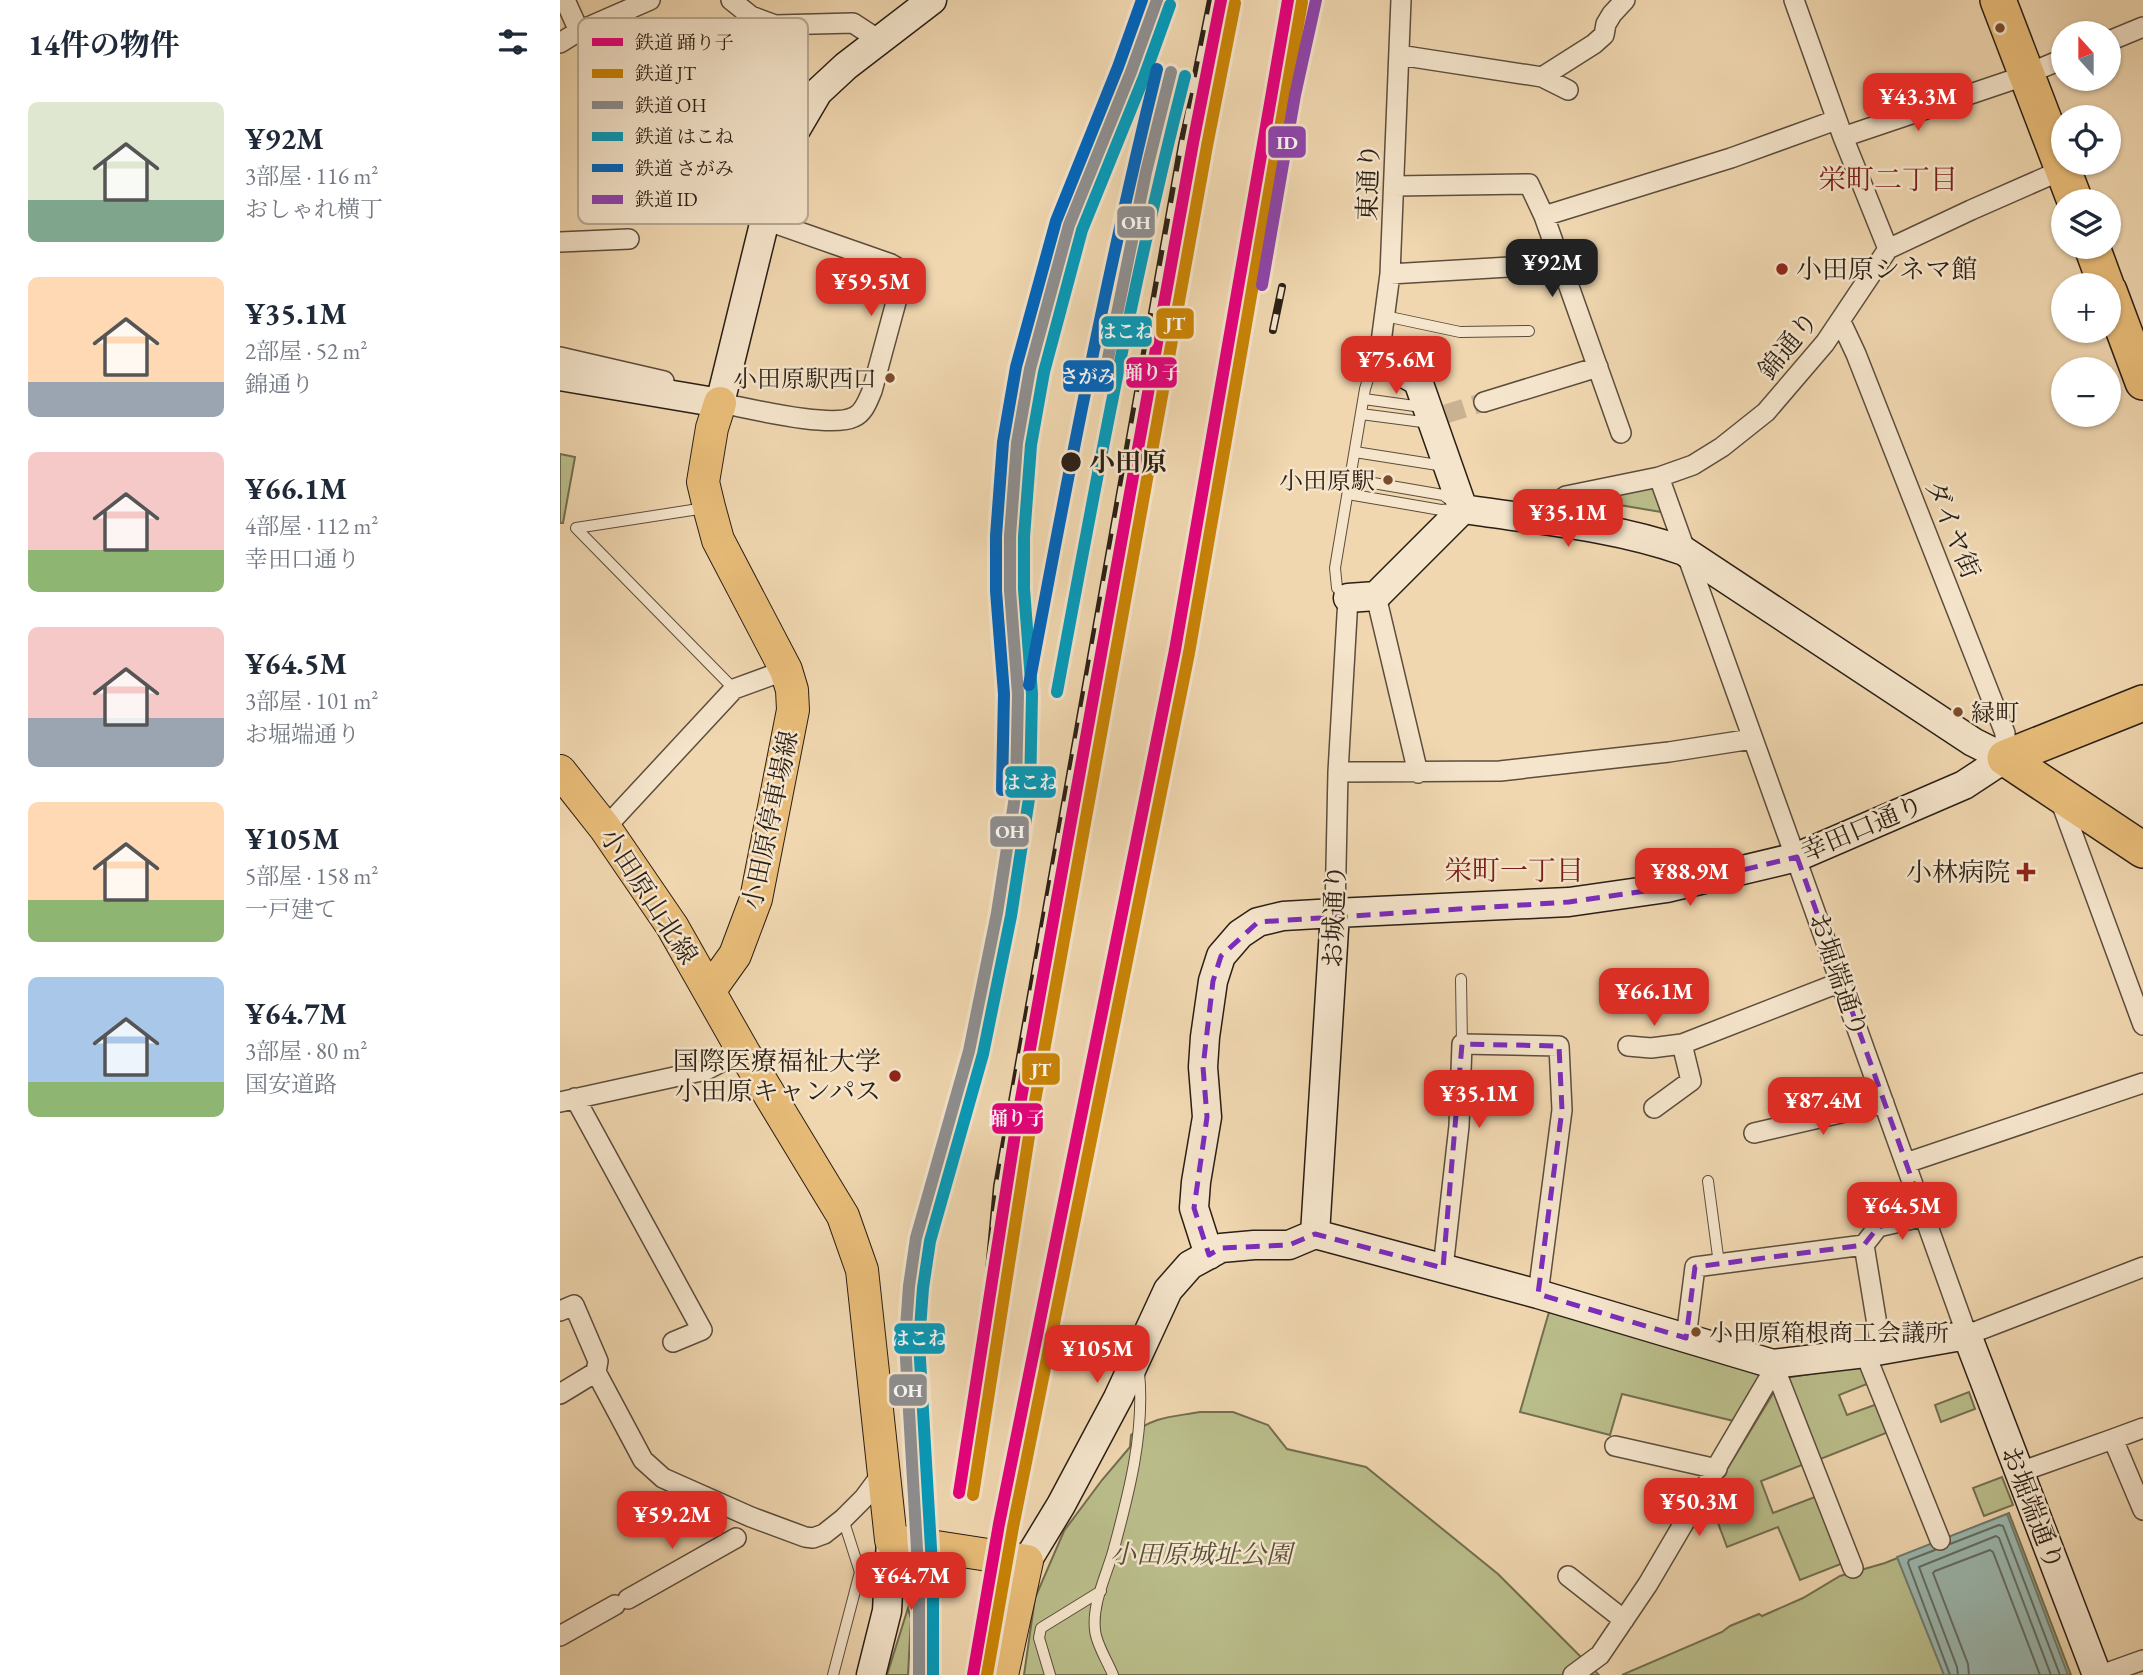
<!DOCTYPE html>
<html lang="ja">
<meta charset="utf-8">
<style>
:root{--surface:#fff;--page:#f6f6f7;--text:#1f2937;--muted:#747a83;--accent:#d93025}
body{margin:0;font-family:"EB Garamond","Noto Serif JP",serif;background:var(--page);color:var(--text);height:100vh;display:flex;flex-direction:column;font-size:26px;white-space:nowrap}
*{box-sizing:border-box;margin:0}
p{font-size:23px;color:var(--muted)}
.icon{flex:none;width:38px;height:38px;fill:none;stroke:currentColor;stroke-width:2;stroke-linecap:round;stroke-linejoin:round}
.map{position:relative;flex:1;overflow:hidden}
.details{display:flex;flex-direction:column;background:var(--surface);width:560px}
.details>*{flex:none}
.needle{width:46px;rotate:339deg}
.buttons{position:absolute;left:1491px;top:21px;display:grid;gap:14px}
.buttons a{display:grid;place-items:center;width:70px;height:70px;border-radius:50%;background:var(--surface);box-shadow:0 2px 5px #0004;font-size:35px}
.price{position:absolute;translate:-50% -60px;padding:0 16px;border-radius:14px;background:var(--accent);color:#fff;font-size:23px;line-height:46px;filter:drop-shadow(0 2px 4px #0008)}
.price::after{content:'';position:absolute;left:50%;top:42px;width:21px;height:16px;margin-left:-10px;background:inherit;clip-path:polygon(0 0,100% 0,50% 100%)}
.price.current{background:#222;color:#fff}
ul{padding:0;list-style:none}
li{display:flex;align-items:center;gap:21px;height:175px;padding:0 28px}
li span{display:grid;place-items:center;flex:none;width:196px;height:140px;border-radius:10px;color:#555}
li>.icon{margin-inline-start:auto}
span .icon{width:84px;height:84px;fill:#fffc;stroke-width:1}
li b{font-size:30px}
h2{display:flex;justify-content:space-between;align-items:center;height:84px;padding:0 28px;font-size:30px}
main{display:flex;flex:1;min-height:0}
.map>svg:first-child{display:block}
</style>
<main>
<section class="details">
<h2>14件の物件<svg class="icon" aria-label="filters" viewBox="0 0 24 24"><path d="M4 7h16M4 17h16"/><circle cx="9" cy="7" r="2"/><circle cx="15" cy="17" r="2"/></svg></h2>
<ul>
<li><span style="background:linear-gradient(#dfe7d0 70%,#7fa58c 0)"><svg class="icon" aria-label="home" viewBox="0 0 24 24"><path d="M3 11l9-7 9 7M6 9v11h12V9"/></svg></span><div><b>¥92M</b><p>3部屋 · 116 m²</p><p>おしゃれ横丁</p></div></li>
<li><span style="background:linear-gradient(#ffd9b3 75%,#9aa5b1 0)"><svg class="icon" aria-label="home" viewBox="0 0 24 24"><path d="M3 11l9-7 9 7M6 9v11h12V9"/></svg></span><div><b>¥35.1M</b><p>2部屋 · 52 m²</p><p>錦通り</p></div></li>
<li><span style="background:linear-gradient(#f6c9c9 70%,#8fb573 0)"><svg class="icon" aria-label="home" viewBox="0 0 24 24"><path d="M3 11l9-7 9 7M6 9v11h12V9"/></svg></span><div><b>¥66.1M</b><p>4部屋 · 112 m²</p><p>幸田口通り</p></div></li>
<li><span style="background:linear-gradient(#f6c9c9 65%,#9aa5b1 0)"><svg class="icon" aria-label="home" viewBox="0 0 24 24"><path d="M3 11l9-7 9 7M6 9v11h12V9"/></svg></span><div><b>¥64.5M</b><p>3部屋 · 101 m²</p><p>お堀端通り</p></div></li>
<li><span style="background:linear-gradient(#ffd9b3 70%,#8fb573 0)"><svg class="icon" aria-label="home" viewBox="0 0 24 24"><path d="M3 11l9-7 9 7M6 9v11h12V9"/></svg></span><div><b>¥105M</b><p>5部屋 · 158 m²</p><p>一戸建て</p></div></li>
<li><span style="background:linear-gradient(#a9c7e8 75%,#8fb573 0)"><svg class="icon" aria-label="home" viewBox="0 0 24 24"><path d="M3 11l9-7 9 7M6 9v11h12V9"/></svg></span><div><b>¥64.7M</b><p>3部屋 · 80 m²</p><p>国安道路</p></div></li>
</ul>
</section>
<div class="map">
<svg width="1583" height="1675" viewBox="0 0 1583 1675">
<rect width="100%" height="100%" fill="#f0d7b0"/>
<filter id="stains"><feTurbulence type="fractalNoise" baseFrequency=".00286" numOctaves="4"/><feColorMatrix values="0 0 0 0 .2 0 0 0 0 .09 0 0 0 0 .02 0 0 0 .5 -.17"/></filter>
<radialGradient id="worn" r=".72"><stop offset=".6" stop-color="#630" stop-opacity="0"/><stop offset="1" stop-color="#630" stop-opacity=".3"/></radialGradient>
<path fill="#babe8b" stroke="#726e50" stroke-width="2" d="M0,454L15,457L3,523H0Z
M1092,485L1101,512L1024,499Z
M989,1312L1201,1373L1174,1421L1062,1394L1050,1435L960,1412Z
M1306,1365L1312,1382L1279,1395L1287,1415L1320,1403L1331,1431L1258,1460L1225,1378Z
M1217,1387L1247,1463L1201,1481L1213,1513L1260,1495L1286,1562L1240,1580L1218,1527L1167,1547L1149,1499Z
M1409,1392L1415,1409L1381,1422L1375,1405Z
M640,1412H673L708,1425L727,1449L806,1467L938,1574L1039,1675H464L475,1598L504,1531L542,1480L570,1447L571,1435C594,1416 612,1417 640,1412Z
M1442,1477L1453,1505L1424,1516L1413,1488Z
M1449,1513L1511,1675H1062L1162,1632L1170,1626L1199,1614L1202,1616L1243,1598L1280,1576L1325,1563Z
M348,1608L351,1619L348,1675H327Z"/>
<path fill="#9bb8b0" stroke="#6e7b72" stroke-width="2" d="M1447,1514L1508,1675H1384L1337,1557Z"/>
<g fill="none" stroke-linecap="round" stroke-linejoin="round">
<path stroke="#626c62" stroke-width="2" d="M1390,1544L1439,1525L1443,1526L1500,1675
M1375,1550L1349,1560L1348,1563L1390,1675
M1398,1675L1397,1667L1359,1567L1436,1536L1439,1538L1491,1675
M1409,1675L1408,1664L1373,1573L1375,1571L1430,1550L1433,1552L1480,1675"/>
<path stroke="#c8b291" stroke-width="19" stroke-dasharray="19 10" stroke-linecap="butt" d="M886,414L924,402"/>
<g stroke="#5c4d3c" stroke-width="12">
<path id="lane" d="M825,316L900,332L969,331
M804,399L862,407
M801,414L870,423
M795,452L884,466
M790,479L883,495L894,503
M788,494L881,510L894,509
M145,508L16,528L174,689
M788,598L777,588L775,568L805,389L810,373L817,366
M901,979L902,1044
M1148,1181L1159,1264
M273,1675L300,1572L283,1519
M490,1675L479,1638L481,1628L541,1591
M553,1675C548,1662 536,1644 535,1630C532,1604 546,1576 553,1552C569,1493 585,1432 579,1372"/>
</g>
<g stroke="#5c4d3c" stroke-width="22">
<path id="street" d="M5,0L19,31
M171,0L191,16L215,25L293,23L319,40
M1234,0L1283,137L1455,79L1503,59
M1549,41L1583,27
M0,43L19,31L90,0
M839,55L982,77L1008,90
M982,77L1034,44L1044,35L1046,24L1052,14L1065,0
M1283,137L1328,249
M835,186L969,184L984,216L1061,433
M984,216L1171,158L1276,120
M0,242L69,239
M830,274L1000,264
M1281,322L1296,354L1445,733V758
M0,357L104,381
M818,365L830,274L841,0
M924,402L1038,367
M160,403C188,408 271,429 294,417C304,413 308,400 312,391L342,280L340,269L331,264L205,220
M1099,477L1407,1335L1583,1267
M971,519L1006,496L1099,477L1133,465L1162,447L1206,412L1265,343L1328,249L1411,210L1502,170
M816,596L858,773
M778,772L940,771L1109,752L1192,739
M1499,797L1583,1025
M45,828L174,689L226,670
M775,913L778,772L788,598
M1068,1046L1091,1048L1122,1044
M15,1098L142,1330L113,1342
M0,1102L146,1070L183,1051
M1094,1108L1131,1081L1122,1044L1281,982
M1194,1133L1324,1103
M1346,1163L1583,1083
M1304,1245L1318,1227L1365,1216
M883,1268L899,1126L902,1044L999,1046L1002,1110L978,1294
M0,1311L14,1305L38,1361L36,1372L83,1460L103,1478L191,1517L245,1537L253,1538L264,1534L283,1519L304,1498L324,1471
M1126,1338L1135,1267L1304,1245L1321,1349
M1305,1353L1380,1540
M1213,1364L1293,1568
M0,1394L36,1372
M1583,1428L1553,1439L1583,1510
M1055,1446L1157,1469
M1460,1472L1553,1439
M1008,1576L1064,1620
M68,1599L176,1538
M0,1636L55,1605
M1013,1675L1040,1655L1088,1584L1209,1378L1213,1364
M1541,1675L1583,1660"/>
</g>
<g stroke="#2a1f15" stroke-width="31">
<path id="secondary" d="M818,365L832,366L858,381L903,509
M0,376L160,403L205,220L228,143L258,92L286,66L372,0
M903,509C977,520 1053,526 1124,551L1413,742L1445,758
M788,598L816,596L903,509
M755,1234L775,913
M649,1255L634,1208L636,1182L647,1117L643,1067L645,1037L653,981L661,956L680,934L698,922L723,916L775,913L1009,902L1107,888L1237,857L1404,785L1445,758
M467,1561L501,1505L558,1398L608,1290L630,1265L661,1248L694,1245H729L755,1234L978,1294L1213,1364L1305,1353L1407,1335L1537,1675
M311,1675L327,1611L331,1540"/>
</g>
<g stroke="#2a1f15" stroke-width="34">
<path id="primary" d="M0,771L45,828L112,926L183,1051L283,1216L302,1270L331,1540L467,1561L442,1675
M150,990L175,955L196,899L233,710L232,690L226,670L158,540L149,507L143,482L152,428L160,403"/>
</g>
<g stroke="#2a1f15" stroke-width="38">
<path id="highway" d="M1438,0L1515,201
M1532,247L1546,285
M1549,291L1583,382
M1445,758L1583,850
M1445,758L1583,703"/>
</g>
<use href="#lane" stroke="#f5e5cc" stroke-width="10"/>
<use href="#street" stroke="#f5e5cc" stroke-width="19"/>
<use href="#secondary" stroke="#f5e5cc" stroke-width="28"/>
<use href="#primary" stroke="#e8bc78" stroke-width="32"/>
<use href="#highway" stroke="#e8bc78" stroke-width="35"/>
<g stroke="#2a1f15" stroke-width="8">
<path id="rail" d="M713,330L722,287
M424,1323L437,1186L622,144L651,0
M480,1326L514,1200L589,846L692,286L738,0"/>
</g>
<use href="#rail" stroke="#f5e5cc" stroke-width="5" stroke-dasharray="16" stroke-linecap="butt"/>
<g stroke="#f5e5cc" stroke-width="18">
<path id="rail-1" d="M399,1493L457,1121L633,143L661,0
M413,1675L439,1524L615,650L728,0"/>
</g>
<g stroke="#f5e5cc" stroke-width="18">
<path id="rail-2" d="M413,1495L471,1123L647,146L675,3
M427,1675L453,1527L629,653L742,2"/>
</g>
<g stroke="#f5e5cc" stroke-width="18">
<path id="rail-3" d="M545,373L586,172L611,72
M359,1675V1584L345,1342L349,1286L356,1238L409,1051L437,913L456,790L458,694L450,590V536L457,443L470,369L509,225L571,72L597,0"/>
</g>
<g stroke="#f5e5cc" stroke-width="18">
<path id="rail-4" d="M497,692C535,486 573,279 625,76
M373,1675V1583L359,1342L363,1288L370,1241L423,1054L451,916L470,792L472,694L464,589V537L471,445L484,372L522,230L584,77L610,5"/>
</g>
<g stroke="#f5e5cc" stroke-width="18">
<path id="rail-5" d="M469,685C507,479 547,272 597,69
M442,790L444,694L436,591V536L443,442L456,367L496,221L558,67L582,0"/>
</g>
<g stroke="#f5e5cc" stroke-width="18">
<path id="rail-6" d="M702,285L735,95L756,0"/>
</g>
<use href="#rail-1" stroke="#e5007d" stroke-width="12"/>
<use href="#rail-2" stroke="#ca8405" stroke-width="12"/>
<use href="#rail-3" stroke="#8e8f91" stroke-width="12"/>
<use href="#rail-4" stroke="#049bbc" stroke-width="12"/>
<use href="#rail-5" stroke="#0065bd" stroke-width="12"/>
<use href="#rail-6" stroke="#8e44ad" stroke-width="12"/>
</g>
<path fill="none" stroke="#7b2cbf" stroke-width="5" stroke-dasharray="14 9" stroke-linejoin="round" d="M1237,857L1365,1216L1318,1227L1304,1245L1135,1267L1126,1338L978,1294L1002,1110L999,1046L902,1044L883,1268L755,1234L729,1245L661,1248L649,1255L634,1208L647,1117L643,1067L653,981L661,956L698,922L1009,902L1107,888Z"/>
<g fill="#7a4b2a" stroke="#f5e5cc" stroke-width="2.5">
<circle cx="1440" cy="28" r="6"/>
<circle cx="330" cy="378" r="6"/>
<circle cx="828" cy="480" r="6"/>
<circle cx="1398" cy="712" r="6"/>
<circle cx="1136" cy="1332" r="6"/>
</g>
<g fill="#8f2418" stroke="#f5e5cc" stroke-width="2.5">
<circle cx="1222" cy="269" r="7"/>
<path d="M1462.5 861.5h7v7h7v7h-7v7h-7v-7h-7v-7h7z"/>
<circle cx="335" cy="1076" r="7"/>
</g>
<circle fill="#2a1f15" stroke="#f5e5cc" stroke-width="2.5" cx="511" cy="462" r="11"/>
<g text-anchor="middle" dominant-baseline="central" stroke-width="5" stroke-linejoin="round" paint-order="stroke">
<g font-size="24" fill="#2a1f15" stroke="#f5e5cc" text-anchor="end">
<text x="317" y="378">小田原駅西口</text>
<text x="815" y="480">小田原駅</text>
<text x="1411" y="712" text-anchor="start">緑町</text>
<text x="1149" y="1332" text-anchor="start">小田原箱根商工会議所</text>
</g>
<g font-size="26" fill="#2a1f15" stroke="#f5e5cc">
<text transform="translate(808 182) rotate(-88)">東通り</text>
<text transform="translate(1228 345) rotate(-51)">錦通り</text>
<text transform="translate(1393 529) rotate(68)">ダイヤ街</text>
<text transform="translate(210 820) rotate(-78)">小田原停車場線</text>
<text transform="translate(1302 828) rotate(-23)">幸田口通り</text>
<text transform="translate(89 896) rotate(57)">小田原山北線</text>
<text transform="translate(774 916) rotate(-88)">お城通り</text>
<text transform="translate(1279 975) rotate(71)">お堀端通り</text>
<text transform="translate(1473 1508) rotate(69)">お堀端通り</text>
</g>
<g font-size="26" fill="#2a1f15" stroke="#f5e5cc" text-anchor="end">
<text x="1236" y="269" text-anchor="start">小田原シネマ館</text>
<text x="1450" y="872">小林病院</text>
<text x="321" y="1061">国際医療福祉大学<tspan x="321" dy="30">小田原キャンパス</tspan></text>
</g>
<g font-size="26" font-weight="bold" fill="#2a1f15" stroke="#f5e5cc" text-anchor="start">
<text x="529" y="462">小田原</text>
</g>
<g font-size="26" font-style="italic" fill="#554f38" stroke="#f5e5cc">
<text x="641" y="1554">小田原城址公園</text>
</g>
<g font-size="28" fill="#7a1f14" stroke="#f5e5cc">
<text x="1328" y="179">栄町二丁目</text>
<text x="954" y="870">栄町一丁目</text>
</g>
</g>
<rect x="18" y="18" width="230" height="206" rx="10" fill="#f5e5cc" stroke="#b8aa95" stroke-width="2"/>
<rect x="32" y="38" width="31" height="8" fill="#e5007d"/>
<rect x="32" y="69" width="31" height="9" fill="#ca8405"/>
<rect x="32" y="101" width="31" height="8" fill="#8e8f91"/>
<rect x="32" y="132" width="31" height="9" fill="#049bbc"/>
<rect x="32" y="164" width="31" height="8" fill="#0065bd"/>
<rect x="32" y="195" width="31" height="9" fill="#8e44ad"/>
<g font-size="19" fill="#2a1f15">
<text x="75" y="49">鉄道 踊り子</text>
<text x="75" y="80">鉄道 JT</text>
<text x="75" y="112">鉄道 OH</text>
<text x="75" y="143">鉄道 はこね</text>
<text x="75" y="175">鉄道 さがみ</text>
<text x="75" y="206">鉄道 ID</text>
</g>
<g stroke="#f5e5cc" stroke-width="2.5">
<rect x="707" y="125" width="40" height="34" rx="7" fill="#8e44ad"/>
<rect x="556" y="205" width="40" height="34" rx="7" fill="#8e8f91"/>
<rect x="595" y="307" width="40" height="33" rx="7" fill="#ca8405"/>
<rect x="540" y="315" width="53" height="33" rx="7" fill="#049bbc"/>
<rect x="565" y="356" width="53" height="33" rx="7" fill="#e5007d"/>
<rect x="502" y="359" width="53" height="34" rx="7" fill="#0065bd"/>
<rect x="444" y="765" width="53" height="34" rx="7" fill="#049bbc"/>
<rect x="429" y="815" width="41" height="33" rx="7" fill="#8e8f91"/>
<rect x="461" y="1052" width="40" height="34" rx="7" fill="#ca8405"/>
<rect x="431" y="1102" width="53" height="33" rx="7" fill="#e5007d"/>
<rect x="333" y="1322" width="53" height="33" rx="7" fill="#049bbc"/>
<rect x="328" y="1373" width="40" height="34" rx="7" fill="#8e8f91"/>
</g>
<g font-size="19" text-anchor="middle" font-weight="bold" fill="#fff">
<text x="727" y="149">ID</text>
<text x="576" y="229">OH</text>
<text x="615" y="330">JT</text>
<text x="566" y="338">はこね</text>
<text x="592" y="379">踊り子</text>
<text x="528" y="383">さがみ</text>
<text x="470" y="789">はこね</text>
<text x="450" y="838">OH</text>
<text x="481" y="1076">JT</text>
<text x="457" y="1125">踊り子</text>
<text x="359" y="1345">はこね</text>
<text x="348" y="1397">OH</text>
</g>
<rect width="100%" height="100%" filter="url(#stains)"/>
<rect width="100%" height="100%" fill="url(#worn)"/>
</svg>
<div class="buttons">
<a><svg class="needle" viewBox="-14 -14 28 28"><path d="M0-13l5 13h-10z" fill="#e53935"/><path d="M0 13l5-13h-10z" fill="#747a83"/></svg></a>
<a><svg class="icon" aria-label="locate" viewBox="0 0 24 24"><circle cx="12" cy="12" r="6"/><path d="M12 2v4M12 18v4M2 12h4M18 12h4"/></svg></a>
<a><svg class="icon" aria-label="layers" viewBox="0 0 24 24"><path d="M12 4l9 5-9 5-9-5zM3 14l9 5 9-5"/></svg></a>
<a>+</a>
<a>−</a>
</div>
<b class="price" style="left:1358px;top:133px">¥43.3M</b>
<b class="price current" style="left:992px;top:299px">¥92M</b>
<b class="price" style="left:311px;top:318px">¥59.5M</b>
<b class="price" style="left:836px;top:396px">¥75.6M</b>
<b class="price" style="left:1008px;top:549px">¥35.1M</b>
<b class="price" style="left:1130px;top:908px">¥88.9M</b>
<b class="price" style="left:1094px;top:1028px">¥66.1M</b>
<b class="price" style="left:919px;top:1130px">¥35.1M</b>
<b class="price" style="left:1263px;top:1137px">¥87.4M</b>
<b class="price" style="left:1342px;top:1242px">¥64.5M</b>
<b class="price" style="left:537px;top:1385px">¥105M</b>
<b class="price" style="left:1139px;top:1538px">¥50.3M</b>
<b class="price" style="left:112px;top:1551px">¥59.2M</b>
<b class="price" style="left:351px;top:1612px">¥64.7M</b>
</div>
</main>
